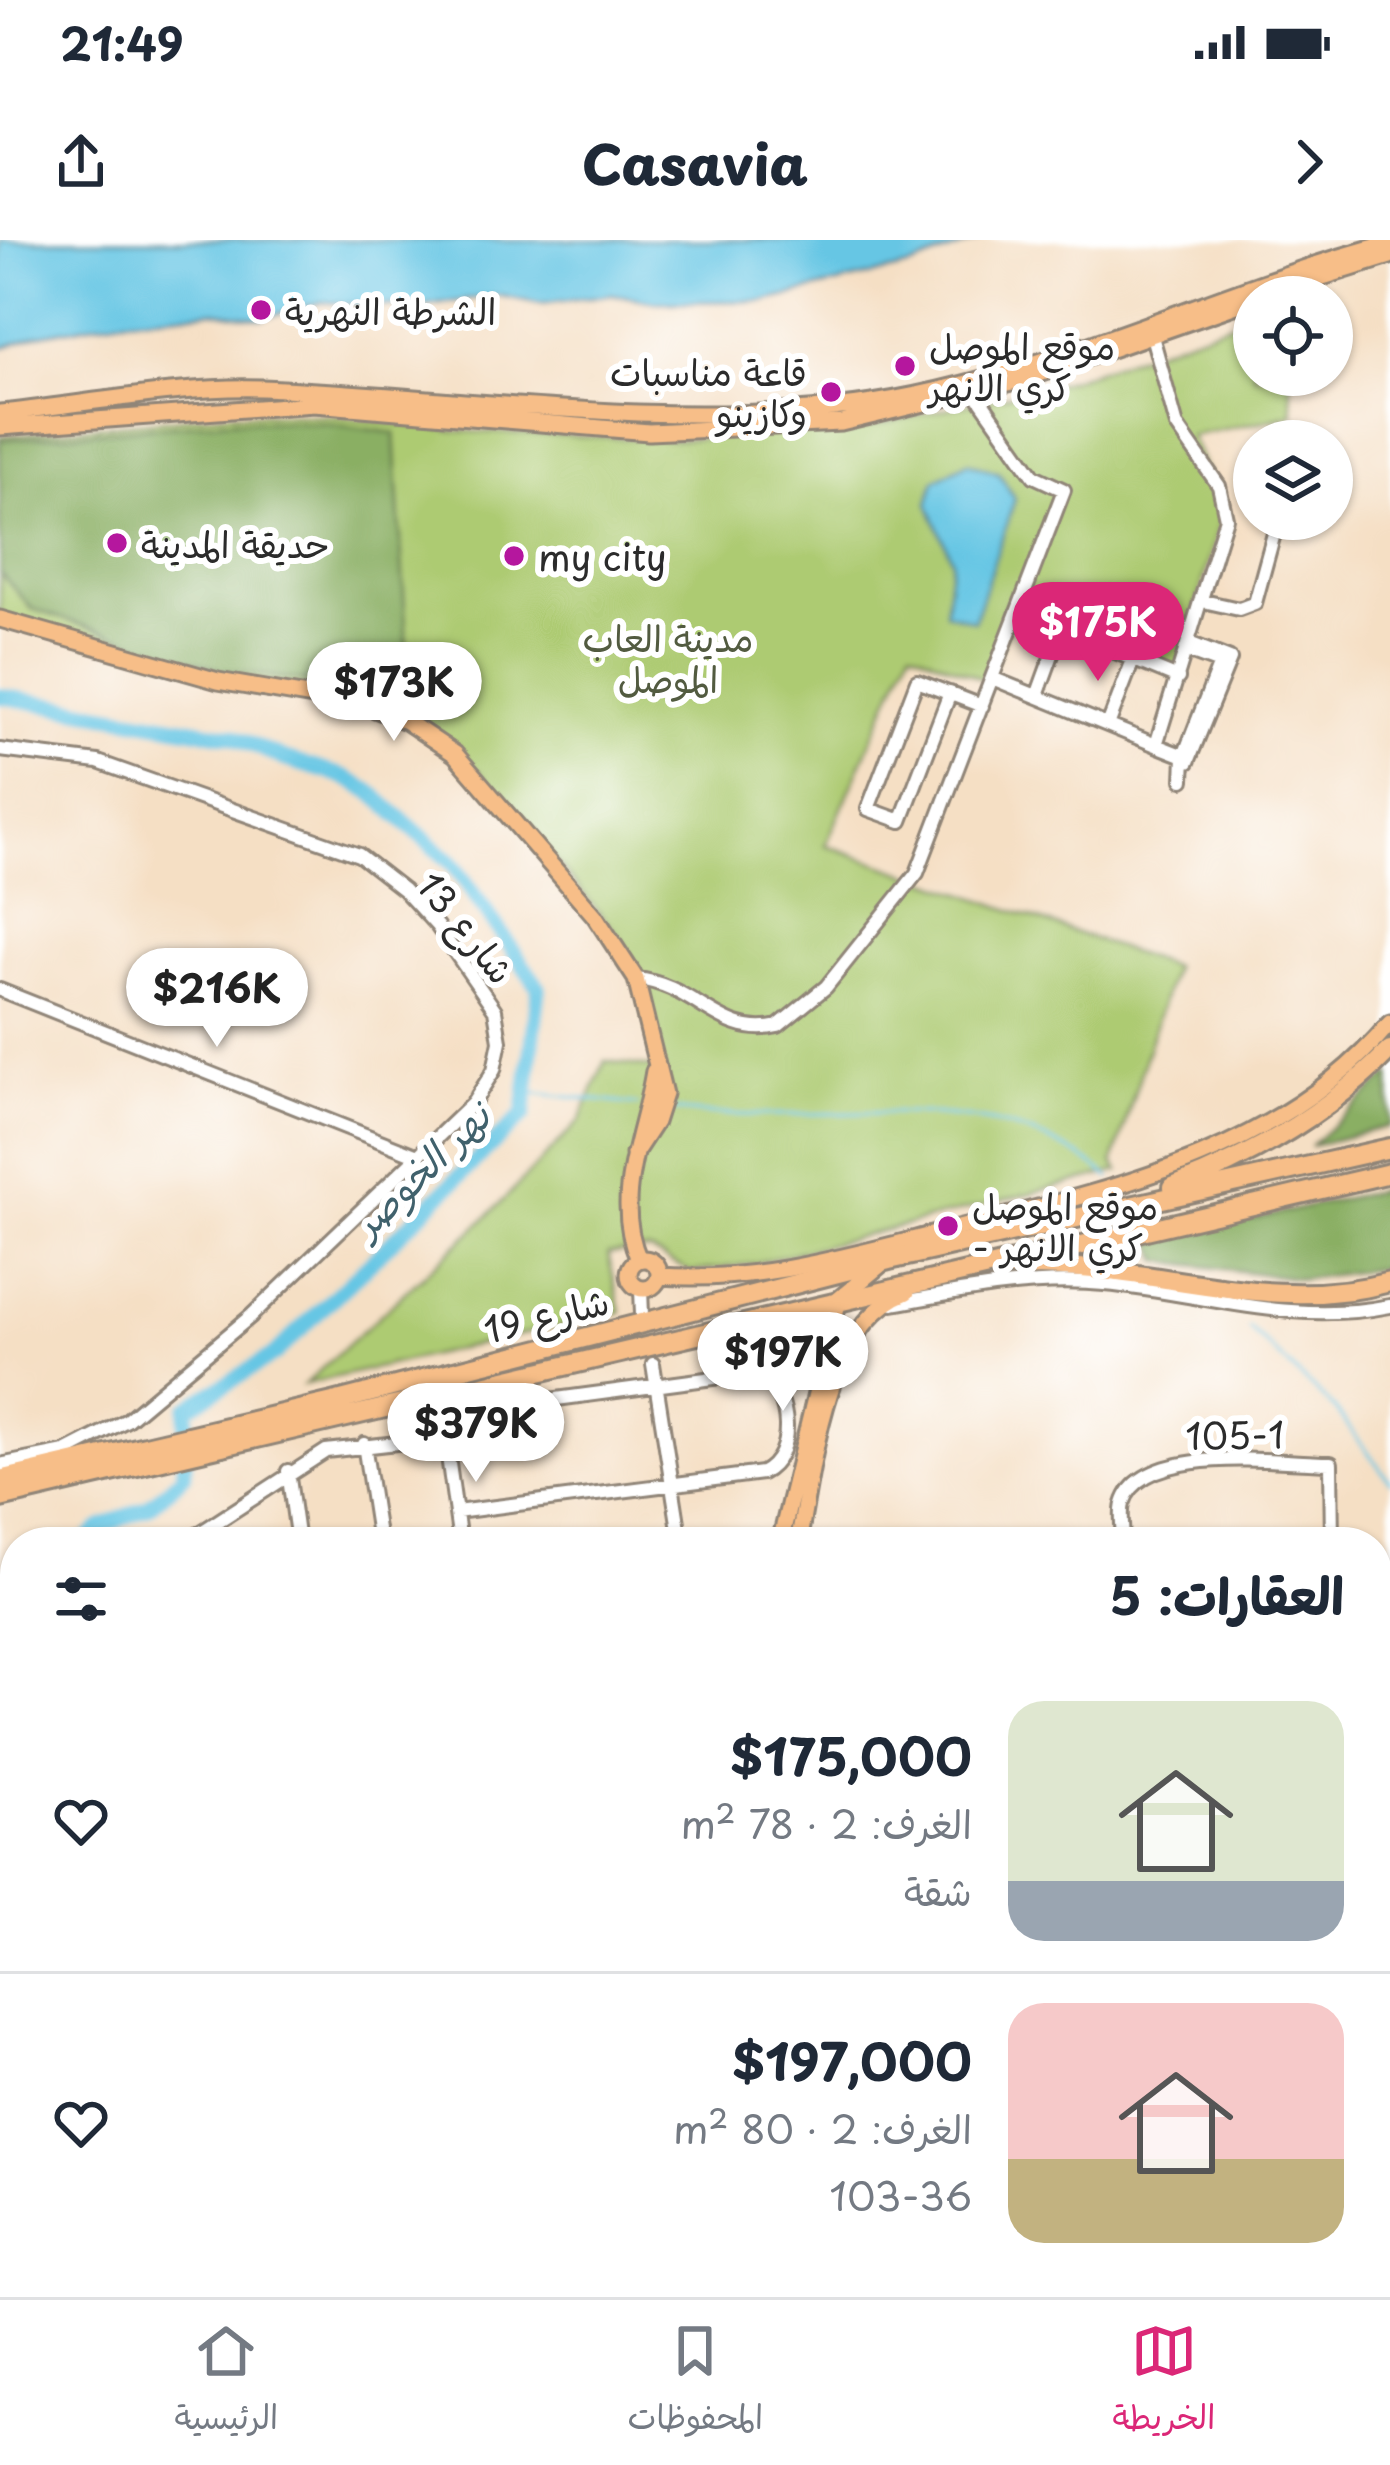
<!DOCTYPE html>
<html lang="ar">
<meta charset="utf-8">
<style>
:root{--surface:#fff;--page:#f2f2f3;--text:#1f2937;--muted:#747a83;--line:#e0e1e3;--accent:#db2777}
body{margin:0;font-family:"Playpen Sans","Playpen Sans Arabic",sans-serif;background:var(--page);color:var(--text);direction:rtl;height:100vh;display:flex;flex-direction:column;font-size:45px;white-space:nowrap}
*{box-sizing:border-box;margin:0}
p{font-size:39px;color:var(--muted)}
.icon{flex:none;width:66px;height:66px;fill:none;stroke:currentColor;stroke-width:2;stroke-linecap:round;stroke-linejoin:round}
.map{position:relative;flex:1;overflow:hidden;direction:ltr}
.drawer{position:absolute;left:0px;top:1287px;width:1392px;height:771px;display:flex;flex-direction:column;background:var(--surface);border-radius:48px 48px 0 0;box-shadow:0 3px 9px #0004;direction:rtl}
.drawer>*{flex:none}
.buttons{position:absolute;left:1233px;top:36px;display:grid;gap:24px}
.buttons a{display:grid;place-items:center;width:120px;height:120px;border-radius:50%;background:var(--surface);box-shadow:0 3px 9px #0004;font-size:60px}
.price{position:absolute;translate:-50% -102px;padding:0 27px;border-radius:42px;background:#fff;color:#222;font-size:39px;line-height:78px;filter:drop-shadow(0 3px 6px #0008)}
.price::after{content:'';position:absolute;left:50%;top:72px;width:36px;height:27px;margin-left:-18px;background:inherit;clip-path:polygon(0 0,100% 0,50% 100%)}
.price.active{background:var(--accent);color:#fff}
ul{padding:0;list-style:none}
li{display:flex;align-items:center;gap:36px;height:300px;padding:0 48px}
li+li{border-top:3px solid var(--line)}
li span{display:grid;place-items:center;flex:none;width:336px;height:240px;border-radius:36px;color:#555}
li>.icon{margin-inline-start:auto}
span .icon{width:144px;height:144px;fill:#fffc;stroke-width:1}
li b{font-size:51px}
h2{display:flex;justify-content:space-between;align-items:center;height:144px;padding:0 48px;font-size:51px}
.status{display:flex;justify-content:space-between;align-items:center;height:84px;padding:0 60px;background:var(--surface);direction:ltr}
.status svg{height:33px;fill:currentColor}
header{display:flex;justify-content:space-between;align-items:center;height:156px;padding:0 48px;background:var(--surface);font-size:54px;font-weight:800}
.dock{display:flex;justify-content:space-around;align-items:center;height:168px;border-top:3px solid var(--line);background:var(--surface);font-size:33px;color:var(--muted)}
.dock a{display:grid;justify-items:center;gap:6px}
.dock .active{color:var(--accent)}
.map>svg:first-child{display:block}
</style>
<div class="status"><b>21:49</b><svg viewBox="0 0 49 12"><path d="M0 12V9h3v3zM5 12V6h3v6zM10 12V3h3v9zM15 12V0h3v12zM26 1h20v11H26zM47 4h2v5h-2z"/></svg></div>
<header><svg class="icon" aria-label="forward" viewBox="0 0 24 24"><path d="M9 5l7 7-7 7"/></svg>Casavia<svg class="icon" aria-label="share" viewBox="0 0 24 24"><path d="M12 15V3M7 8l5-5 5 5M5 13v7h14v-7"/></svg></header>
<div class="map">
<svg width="1390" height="2057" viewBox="0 0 1390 2057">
<rect width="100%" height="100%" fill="#fff"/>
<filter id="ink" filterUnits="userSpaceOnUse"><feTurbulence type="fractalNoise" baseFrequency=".00833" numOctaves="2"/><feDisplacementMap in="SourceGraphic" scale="24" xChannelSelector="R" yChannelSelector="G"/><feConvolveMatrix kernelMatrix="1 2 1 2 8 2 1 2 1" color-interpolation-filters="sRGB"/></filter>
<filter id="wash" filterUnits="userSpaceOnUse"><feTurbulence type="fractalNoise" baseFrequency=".004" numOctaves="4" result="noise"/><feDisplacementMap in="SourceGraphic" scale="48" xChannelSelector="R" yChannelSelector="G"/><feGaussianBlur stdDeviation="2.7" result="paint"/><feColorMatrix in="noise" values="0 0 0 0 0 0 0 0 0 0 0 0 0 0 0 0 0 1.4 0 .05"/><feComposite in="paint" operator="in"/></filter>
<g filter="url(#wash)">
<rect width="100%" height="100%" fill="#f5dfc4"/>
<path fill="#adcb72" stroke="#6c7b4e" stroke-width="3" d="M1254,75V135H1289L1293,175L1190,196L1217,255L1221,278L1177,435L1018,368L987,441L911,409L826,605L1173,727L1113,923L1119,931L751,1024L691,1032L648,1010L608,1014L621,1072L305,1144L488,976L580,881L605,821L661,829C653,781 646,737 618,695L480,532L375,464L330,451L220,437L0,375V196L232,173L331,176L457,191L672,200L862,188L1060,143Z
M985,2043H1038V2057H985Z"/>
<path fill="#8aaf64" stroke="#5a6d48" stroke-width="3" d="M236,180L325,183L395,193L410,463L329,444L221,430L32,369L0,333V200Z
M1390,834V886L1310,906Z
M1390,948V1025L1378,1029L1303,1039L1160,1021L1153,1002Z"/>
<path fill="#66c6e4" stroke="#487888" stroke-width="3" d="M0,0H980L912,26L767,61L657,62L612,54L541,64L496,55L415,68L322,62L262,78L212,71L121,79L37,95L0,109Z
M968,222L999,233L1015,259L974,381L945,372L952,320L928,264L935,240Z"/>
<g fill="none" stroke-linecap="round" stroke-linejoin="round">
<path stroke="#66c6e4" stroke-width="3" d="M526,852L638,865
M665,869C813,892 985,833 1110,938
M1249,1088L1335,1169L1390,1241"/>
<path stroke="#66c6e4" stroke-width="16" d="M0,456L233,496L284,519L342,536L370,551L453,624L539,748L524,874L274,1115L187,1168L184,1235L150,1266L100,1288L85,1302
M0,1611L15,1544"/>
</g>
</g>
<g filter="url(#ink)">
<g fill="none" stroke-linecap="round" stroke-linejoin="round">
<g stroke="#908578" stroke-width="18">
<path id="minor" d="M1203,361L1239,369L1255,363L1278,279
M1018,372L1178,438
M1187,411L1220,423L1184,516L1188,522L1230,419L1189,403
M992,438L1156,505L1226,278L1219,246L1177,186L1152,96
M950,453L901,581L868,569L917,441L982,466
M1037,456L1061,390
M1108,485L1133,420
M1156,505L1184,516L1183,540
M0,510L98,522L359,615L404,650L437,686L495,770L500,801L494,830L473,863L251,1076L127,1180L65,1212L0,1225
M636,739C695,744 721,800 778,786L826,747L917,633L1064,250L1034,236L975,152
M0,750L418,916
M641,1049L642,1075
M893,1064C963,1051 1034,1037 1105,1044C1203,1053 1289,1086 1390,1066
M653,1124L681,1302
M445,1195L460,1302
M364,1204L379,1302
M288,1231L298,1302
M1123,1301L1332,1299
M186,1302L326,1211L432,1199L465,1180L549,1160L751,1133L765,1135C790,1157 797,1215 762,1233L456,1272
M1123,1302C1123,1291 1120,1275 1123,1264C1141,1202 1280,1223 1331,1223L1332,1302
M1377,1491H1390
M1377,1560H1390
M1377,1648L1390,1650
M1384,1797H1390
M0,1880L15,1772
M1377,1894L1390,1895
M1377,1990H1390
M318,2043V2057
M538,2043V2057
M553,2043V2057
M77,2057L79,2043
M974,2057L975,2043
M1128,2057V2043
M1268,2057V2043"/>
</g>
<g stroke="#908578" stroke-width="21">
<path id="major" d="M1258,57L1390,16
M0,173C79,165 185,145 262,148C454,156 641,187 833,168C1026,149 1205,51 1390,3
M0,187L314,164L649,192L841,183L1025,139L1254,59
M0,379L218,441L367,466L406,481L455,514L595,676L636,739L664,854L655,882L634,914
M629 1034a15 15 0 1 1 30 0a15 15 0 1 1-30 0Z
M639,1020C611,956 644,895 654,831
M659,1036C757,1043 845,1017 939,993C1100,952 1278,917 1390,783
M780,1302L839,1059L879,1026
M798,1302C814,1225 824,1084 907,1052
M784,2043V2057
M758,2057L766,2044"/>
</g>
<g stroke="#908578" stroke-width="24">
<path id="highway" d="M1173,947C1254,916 1328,873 1390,810
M1014,1027C1142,1019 1262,1077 1390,1042
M752,1084C784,1092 811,1109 816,1144
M0,1240L333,1162L889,1020L1390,908
M0,1258L1390,933"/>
</g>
<use href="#minor" stroke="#fff" stroke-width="12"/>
<use href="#major" stroke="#f7be88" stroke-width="15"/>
<use href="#highway" stroke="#f7be88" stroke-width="18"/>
</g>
</g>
<g fill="#b5179e" stroke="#fff" stroke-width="4.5">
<circle cx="261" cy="70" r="12"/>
<circle cx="905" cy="126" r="12"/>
<circle cx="831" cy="152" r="12"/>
<circle cx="117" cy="303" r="12"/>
<circle cx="514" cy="316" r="12"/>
<circle cx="948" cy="986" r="12"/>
</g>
<g text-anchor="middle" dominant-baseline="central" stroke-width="12" stroke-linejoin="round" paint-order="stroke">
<g font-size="36" fill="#2b2b2b" stroke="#fff" text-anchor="start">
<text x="285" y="70">الشرطة النهرية</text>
<text x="929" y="105">موقع الموصل<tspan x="929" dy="41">كري الانهر</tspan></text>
<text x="807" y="131" text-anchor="end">قاعة مناسبات<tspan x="807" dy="41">وكازينو</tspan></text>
<text x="141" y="303">حديقة المدينة</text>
<text x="538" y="316">my city</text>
<text x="972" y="965">موقع الموصل<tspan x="972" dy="41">- كري الانهر</tspan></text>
</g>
<g font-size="36" fill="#525b40" stroke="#fff">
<text x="668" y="397">مدينة العاب<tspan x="668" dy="41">الموصل</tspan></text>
</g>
<g font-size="36" fill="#2b2b2b" stroke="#fff">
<text transform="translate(467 687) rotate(51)">شارع 13</text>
<text transform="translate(546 1074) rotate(-14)">شارع 19</text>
<text transform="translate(1235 1194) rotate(-1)">105-1</text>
</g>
<g font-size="39" font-style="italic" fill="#40616c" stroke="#fff">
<text transform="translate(420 928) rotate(-44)">نهر الخوصر</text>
</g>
</g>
</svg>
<div class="buttons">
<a><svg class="icon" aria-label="locate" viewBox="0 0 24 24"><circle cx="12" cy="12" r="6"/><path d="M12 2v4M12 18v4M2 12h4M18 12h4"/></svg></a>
<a><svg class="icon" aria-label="layers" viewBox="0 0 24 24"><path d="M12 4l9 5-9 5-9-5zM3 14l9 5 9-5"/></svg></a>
</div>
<b class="price active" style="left:1098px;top:444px">$175K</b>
<b class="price" style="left:394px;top:504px">$173K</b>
<b class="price" style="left:217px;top:810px">$216K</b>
<b class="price" style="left:783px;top:1174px">$197K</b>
<b class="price" style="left:476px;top:1245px">$379K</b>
<section class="drawer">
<h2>العقارات: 5<svg class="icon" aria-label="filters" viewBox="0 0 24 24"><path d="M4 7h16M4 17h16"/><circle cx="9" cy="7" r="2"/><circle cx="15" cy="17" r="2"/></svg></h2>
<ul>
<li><span style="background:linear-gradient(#dfe7d0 75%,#9aa5b1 0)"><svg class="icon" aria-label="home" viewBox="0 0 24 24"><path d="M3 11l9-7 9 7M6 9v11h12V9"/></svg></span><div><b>$175,000</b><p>الغرف: 2 · 78 m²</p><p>شقة</p></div><svg class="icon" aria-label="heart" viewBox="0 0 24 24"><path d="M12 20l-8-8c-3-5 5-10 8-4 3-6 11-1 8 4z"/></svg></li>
<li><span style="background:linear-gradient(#f6c9c9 65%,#c2b280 0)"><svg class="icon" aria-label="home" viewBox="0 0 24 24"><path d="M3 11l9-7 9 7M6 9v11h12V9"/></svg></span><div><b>$197,000</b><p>الغرف: 2 · 80 m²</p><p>103-36</p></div><svg class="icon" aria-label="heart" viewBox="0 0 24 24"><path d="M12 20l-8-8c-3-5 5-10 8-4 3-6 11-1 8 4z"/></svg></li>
</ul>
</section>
</div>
<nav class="dock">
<a class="active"><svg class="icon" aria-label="map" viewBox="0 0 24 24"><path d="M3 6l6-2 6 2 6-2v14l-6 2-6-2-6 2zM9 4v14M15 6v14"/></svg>الخريطة</a>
<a><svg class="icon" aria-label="saved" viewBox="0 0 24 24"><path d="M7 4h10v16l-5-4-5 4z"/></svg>المحفوظات</a>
<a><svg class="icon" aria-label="home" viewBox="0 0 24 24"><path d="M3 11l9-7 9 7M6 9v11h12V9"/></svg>الرئيسية</a>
</nav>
